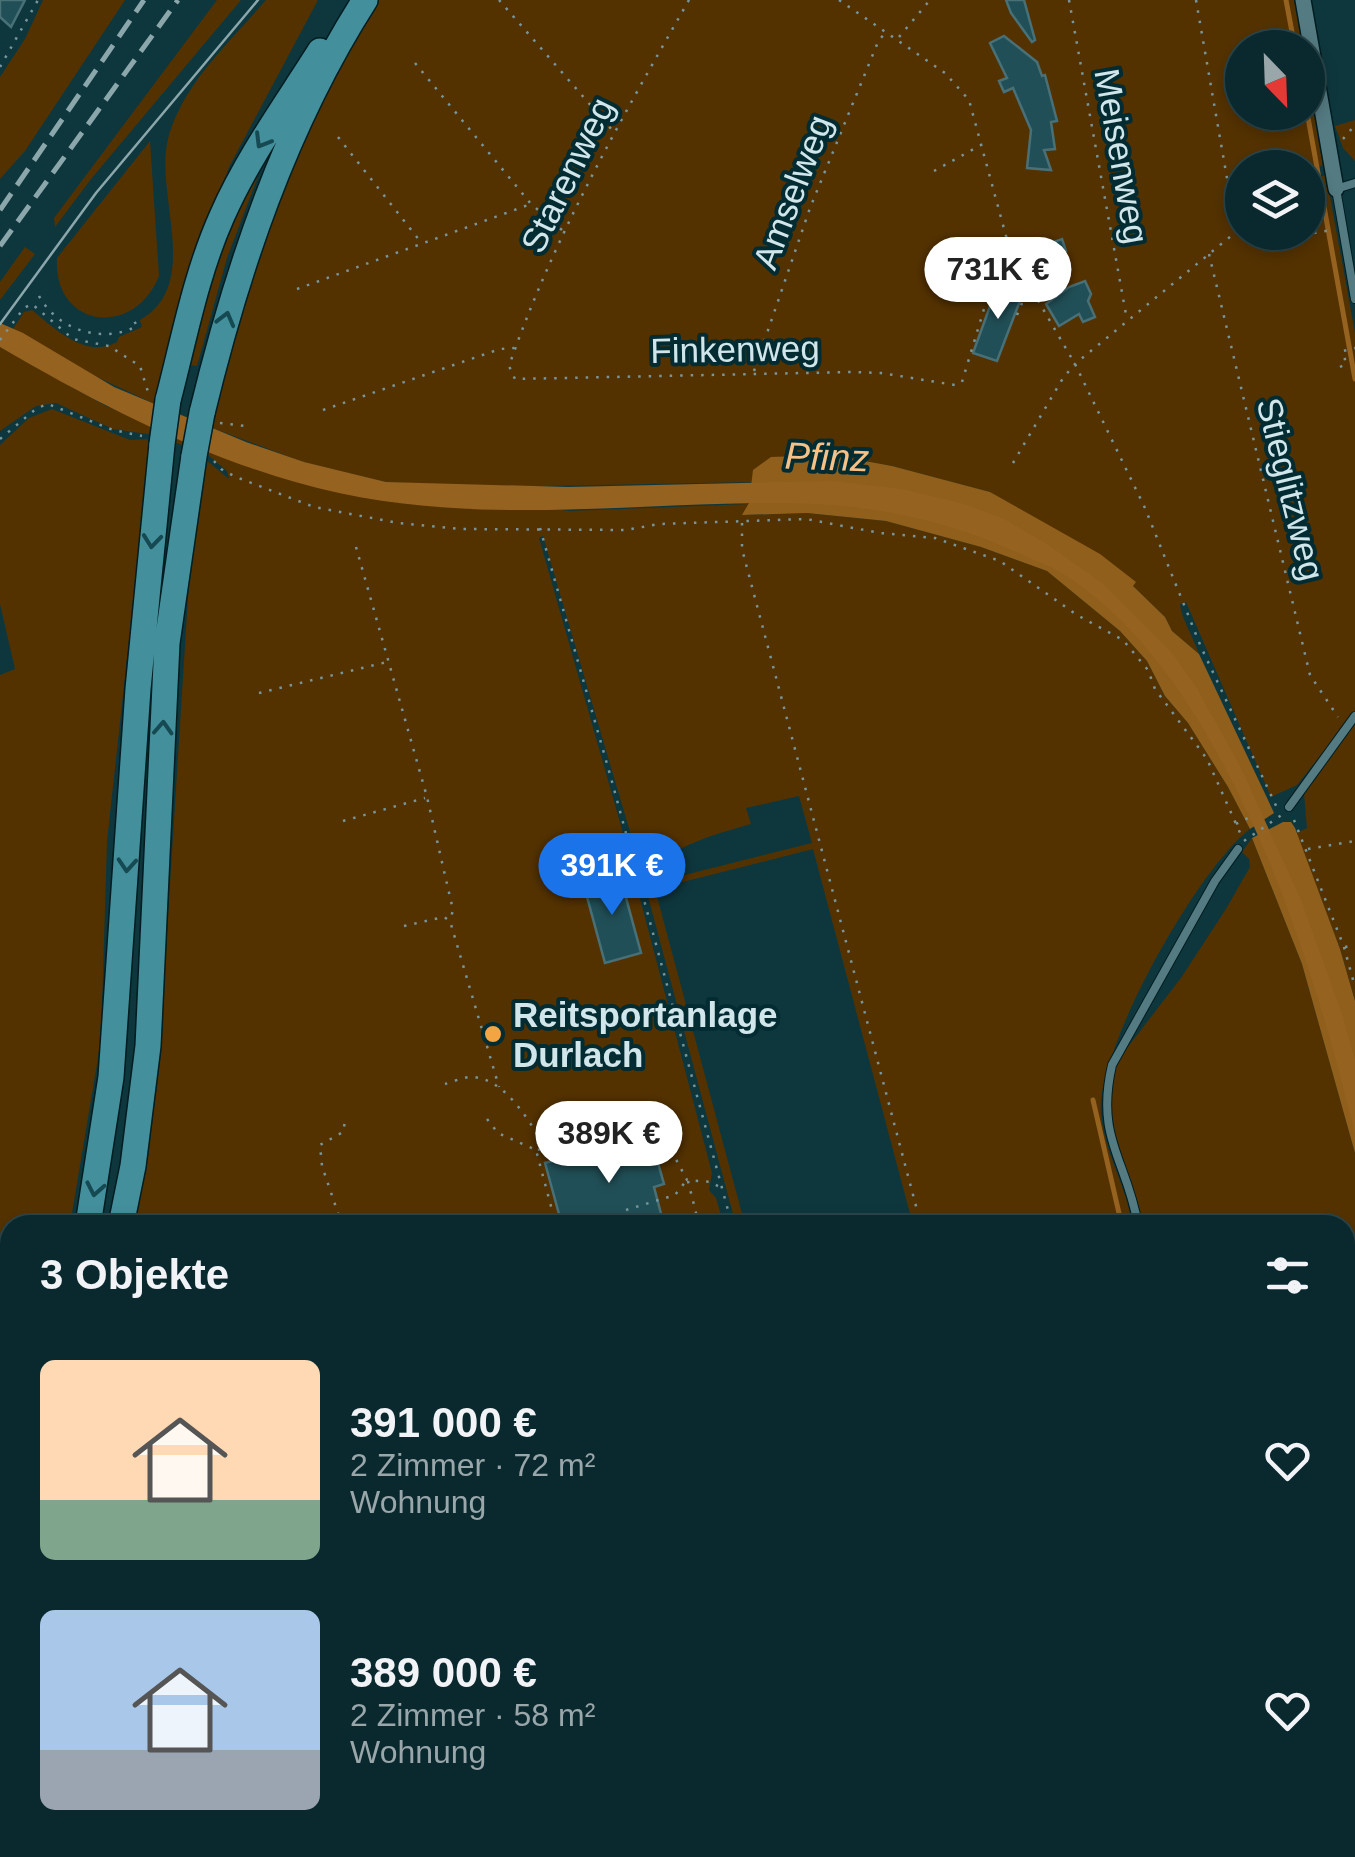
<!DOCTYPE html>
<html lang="de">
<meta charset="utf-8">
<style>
:root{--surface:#0a292e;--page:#18353a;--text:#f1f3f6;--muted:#99a6aa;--line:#2a454a;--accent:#1a73e8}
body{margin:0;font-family:Arial,sans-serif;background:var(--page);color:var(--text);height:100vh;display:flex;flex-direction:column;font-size:38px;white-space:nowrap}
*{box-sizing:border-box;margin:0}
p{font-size:32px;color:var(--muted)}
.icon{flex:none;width:55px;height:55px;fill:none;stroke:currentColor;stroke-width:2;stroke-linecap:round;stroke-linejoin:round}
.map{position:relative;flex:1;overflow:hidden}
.sheet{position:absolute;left:0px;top:1215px;width:1355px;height:642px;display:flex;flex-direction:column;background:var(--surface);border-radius:30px 30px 0 0;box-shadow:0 5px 15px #0003,0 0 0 2px var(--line)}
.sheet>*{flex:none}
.needle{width:65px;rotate:157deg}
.tools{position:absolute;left:1225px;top:30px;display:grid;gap:20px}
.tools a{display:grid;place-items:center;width:100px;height:100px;border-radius:50%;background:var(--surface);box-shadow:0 5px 15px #0003,0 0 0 2px var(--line);font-size:50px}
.price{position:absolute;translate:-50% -85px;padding:0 22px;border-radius:35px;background:#fff;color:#222;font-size:32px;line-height:65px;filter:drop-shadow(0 2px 5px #0008)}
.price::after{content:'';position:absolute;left:50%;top:60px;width:30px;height:22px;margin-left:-15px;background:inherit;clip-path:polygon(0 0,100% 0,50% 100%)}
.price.active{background:var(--accent);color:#fff}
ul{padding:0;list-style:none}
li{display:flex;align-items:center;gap:30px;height:250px;padding:0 40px}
li span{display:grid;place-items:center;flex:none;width:280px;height:200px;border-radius:15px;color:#555}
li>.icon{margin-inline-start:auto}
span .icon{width:120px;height:120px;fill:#fffc;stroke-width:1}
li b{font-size:42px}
h2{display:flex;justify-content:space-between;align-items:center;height:120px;padding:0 40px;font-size:42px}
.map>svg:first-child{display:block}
</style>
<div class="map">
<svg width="1355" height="1857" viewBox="0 0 1355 1857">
<rect width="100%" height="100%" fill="#0e373d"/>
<path fill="#543200" d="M43,0H125L25,151L0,179V77L25,39Z
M217,0H241L91,179L55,227L54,218Z
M266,0H318L229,167L191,270L159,406L82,370L13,329L24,312L32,310C56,330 86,359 117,342L119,337L142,327L140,320C203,284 154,195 168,139C182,84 231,41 266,0Z
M376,0H1295L1304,47L1242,48V112H1308V66L1320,133L1318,137L1323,165L1308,172V168H1242V232H1308V180L1326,175L1355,333V712L1297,785L1271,797L1186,602L1180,604C1181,617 1194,639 1199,654L1172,631L1165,617L1132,585L990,492L892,466L832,455L754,470L752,482L496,487L386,482L303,462L210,427L248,272L293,156Z
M1355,120V161L1343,148L1335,126Z
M150,141L159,276C134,339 53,328 57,258Z
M263,163L227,258L197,366L191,365L205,306L231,223Z
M25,247L35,254L0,300V282Z
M0,347L106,406L279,476L569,511L749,504L743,515L807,513L886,521L981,547L1047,571L1120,631L1147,661L1165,696L1188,723L1228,787L1250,829C1199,867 1094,1052 1101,1115C1105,1154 1127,1187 1132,1225H913L813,849L655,889L745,1225H736L646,889L653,883L812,843L799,796L746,808L751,824C714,835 673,844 648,876H643L543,536L539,538L621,826L712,1173L709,1190L716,1198L724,1225H130L161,1028L189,582L206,460L229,479L227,471L207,454L154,435L113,429L56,403L36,406L0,431Z
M52,409L130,440L151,439L107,841L101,1040L70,1225H10V1407L0,1404V675L15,669L0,604V445L29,418Z
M1355,722V1001L1340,949L1296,833L1307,828L1304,793Z
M1252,838L1302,964L1355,1153V1857H55L52,1848H1345V1225H1144L1117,1143L1110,1111L1111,1085L1117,1061L1181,978L1226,909L1250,867L1249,859L1242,852Z"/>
<path fill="#915f1c" d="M832,455L892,466L990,492L1100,554L1136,582L1133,586L1165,617L1172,631L1199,654L1268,800L1274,813L1250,829L1228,787L1188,723L1165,696L1147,661L1120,631L1047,571L981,547L886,521L807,513L742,515L749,503L753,470L771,457Z
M1283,822H1291L1295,828L1340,949L1355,1001V1153L1302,964L1252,838Z"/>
<path fill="#956220" d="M0,323L23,333L114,387L246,442L304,462L386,482L568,487L833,481L901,489L964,504L1004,519L1047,544L1102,583L1171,652L1195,685L1240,766L1301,900L1342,1014L1355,1060V1134C1313,959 1225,677 1065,575C1053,567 1038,562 1025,556C949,520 872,504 787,503C637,502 487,525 339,493C219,467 105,408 0,347Z"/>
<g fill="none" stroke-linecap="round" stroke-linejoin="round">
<path stroke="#956220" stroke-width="5" d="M1286,0L1295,48
M1307,112L1355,379
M1093,1100L1121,1222
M905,1848L907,1857"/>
</g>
<path fill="#214f57" stroke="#487076" stroke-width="2.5" d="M0,0H25L11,27L0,17Z
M1006,0H1024L1035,40L1032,42L1011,13Z
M1004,36L1037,62L1042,76L1045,75L1057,121L1051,122L1055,149L1044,150L1051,170L1027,168L1031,130L1013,88L1004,92L999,81L1007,78L990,43Z
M1062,239L1066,251L1038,261L1034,249Z
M1085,281L1091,294L1088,301L1095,317L1083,322L1079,314L1059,326L1046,304L1069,287Z
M998,284L1023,293L997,361L973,353Z
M619,872L641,953L605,963L583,882Z
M650,1135L664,1184L654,1187L664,1225H562L545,1163Z"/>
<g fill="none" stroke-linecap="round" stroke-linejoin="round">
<g stroke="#001d21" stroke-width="10">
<path id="lane" d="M1355,183L1336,189L1355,299
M1289,807L1355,716
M1138,1225C1127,1160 1095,1139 1112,1065L1215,881L1238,849
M10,1687V1720
M48,1848L51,1857"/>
</g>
<g stroke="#001d21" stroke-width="18">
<path id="street" d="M1303,0L1336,189
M0,1418L10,1421"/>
</g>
<g stroke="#001d21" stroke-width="28">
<path id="primary" d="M168,400C184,339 196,274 222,216C248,157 286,105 320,51
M202,413C237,269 285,125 365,0
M88,1225L111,1077L138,689L162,444
M121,1225L133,1166L148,1046L167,643L194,456
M0,1516L10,1492
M0,1592L10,1570"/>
</g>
<path stroke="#77959a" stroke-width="2.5" stroke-dasharray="2.5 8" stroke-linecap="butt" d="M499,0L613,131
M689,0C621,119 554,236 509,366L515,379L852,372L881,373L955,385L962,382L1006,236
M839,0L945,73L969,100L1006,236L1022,273L1075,364L1145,508L1201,647L1278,810
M1069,0L1127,320
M1196,0L1236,230
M899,37L930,0
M415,63L531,204L562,230
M0,67L38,0
M338,137L420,241
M1343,139L1355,125
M934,171L981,145
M1308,176L1317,172
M1314,233L1331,230
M1209,254L1310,675L1338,717
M996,273L1008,267L1019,272
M297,289L531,204
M39,296C58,331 104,344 137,326L133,319
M1017,315L1025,296L1032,293
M0,340L24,308L32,304L73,339L109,346L140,366L148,392
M1340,367L1346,364L1343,351L1355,348
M754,371L810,208L878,42L884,34
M323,410L500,349L514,348
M220,423L246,426
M0,439L37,408L48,404L113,430L142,436
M214,461L221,469L236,477L314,507L398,523L460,529L626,530L659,524L806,519L880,533L935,538L1000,561L1077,615L1123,640L1148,670L1155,689L1207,759L1241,835
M1013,463L1063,378L1075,364L1242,227
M742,523V549L921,1225
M540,528L611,778L732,1225
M356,547L427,797L453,910L450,921
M259,693L387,662
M1294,820L1344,947L1355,987
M343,821L425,798
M1236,824L1248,818
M1244,841L1283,814
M1308,849L1355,841
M642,885L665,872
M404,926L444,917L450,921L499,1087
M1345,947L1355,945
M445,1084C452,1082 461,1078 469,1077C501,1076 524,1113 539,1137L536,1150L578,1145L650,1128L663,1135L687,1180L711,1182L721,1188
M487,1119L498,1133L536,1150L556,1225
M688,1181L699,1225
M626,1210L675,1195L686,1181
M342,1225L322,1166L320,1145L343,1132L346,1116"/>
<use href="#lane" stroke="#547b82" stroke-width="8"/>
<use href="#street" stroke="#547b82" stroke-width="15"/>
<use href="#primary" stroke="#438f9c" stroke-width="25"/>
<path stroke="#8ba7ac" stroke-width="2.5" d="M0,324L96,193L258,0"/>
<path stroke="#8ba7ac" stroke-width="5" stroke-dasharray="20 10" stroke-linecap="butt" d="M0,210L144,0
M0,246L178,0"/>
<g stroke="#001d21" stroke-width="28" stroke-linecap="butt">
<path id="primary-bridge" d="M162,444L168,400
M194,456L202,413"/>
</g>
<use href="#primary-bridge" stroke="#438f9c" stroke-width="25"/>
</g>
<defs><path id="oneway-chevron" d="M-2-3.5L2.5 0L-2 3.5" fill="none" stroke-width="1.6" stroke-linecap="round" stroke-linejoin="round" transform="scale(2.5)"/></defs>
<g stroke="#164a52">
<use href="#oneway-chevron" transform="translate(262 141) rotate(121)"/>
<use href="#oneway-chevron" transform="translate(226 319) rotate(-75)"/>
<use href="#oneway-chevron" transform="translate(152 541) rotate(96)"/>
<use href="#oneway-chevron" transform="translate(163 728) rotate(-87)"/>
<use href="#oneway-chevron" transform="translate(127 865) rotate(94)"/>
<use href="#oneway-chevron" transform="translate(95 1189) rotate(101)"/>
</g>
<circle fill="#f2a542" stroke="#022c32" stroke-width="4" cx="493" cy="1034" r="10"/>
<g text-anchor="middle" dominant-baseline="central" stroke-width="8" stroke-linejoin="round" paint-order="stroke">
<g font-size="35" fill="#d1e6ea" stroke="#022c32">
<text transform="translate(1122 156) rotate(80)">Meisenweg</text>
<text transform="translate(567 175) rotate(-64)">Starenweg</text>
<text transform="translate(792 192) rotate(-69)">Amselweg</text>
<text transform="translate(735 349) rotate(-1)">Finkenweg</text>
<text transform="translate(1291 489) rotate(76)">Stieglitzweg</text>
</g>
<g font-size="35" font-weight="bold" fill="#d1e6ea" stroke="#022c32" text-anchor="start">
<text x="513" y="1014">Reitsportanlage<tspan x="513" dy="40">Durlach</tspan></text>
</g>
<g font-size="38" font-style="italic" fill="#f5c187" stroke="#022c32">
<text transform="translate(827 457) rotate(2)">Pfinz</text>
</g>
</g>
</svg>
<div class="tools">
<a><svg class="needle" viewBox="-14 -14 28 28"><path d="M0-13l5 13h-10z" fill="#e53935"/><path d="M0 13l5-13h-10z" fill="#99a6aa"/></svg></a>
<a><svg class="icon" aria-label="layers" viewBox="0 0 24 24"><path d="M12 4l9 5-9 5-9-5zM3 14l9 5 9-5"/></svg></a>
</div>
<b class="price" style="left:998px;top:322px">731K €</b>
<b class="price active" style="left:612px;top:918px">391K €</b>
<b class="price" style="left:609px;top:1186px">389K €</b>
<section class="sheet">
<h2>3 Objekte<svg class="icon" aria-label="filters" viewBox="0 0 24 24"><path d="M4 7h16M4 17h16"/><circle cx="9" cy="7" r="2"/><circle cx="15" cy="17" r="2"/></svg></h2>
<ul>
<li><span style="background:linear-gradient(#ffd9b3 70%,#7fa58c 0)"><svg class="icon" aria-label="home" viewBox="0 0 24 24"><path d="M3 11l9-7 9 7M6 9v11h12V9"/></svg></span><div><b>391 000 €</b><p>2 Zimmer · 72 m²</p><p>Wohnung</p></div><svg class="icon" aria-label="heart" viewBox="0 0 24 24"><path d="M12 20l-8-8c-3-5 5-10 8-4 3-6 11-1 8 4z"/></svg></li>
<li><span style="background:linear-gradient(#a9c7e8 70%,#9aa5b1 0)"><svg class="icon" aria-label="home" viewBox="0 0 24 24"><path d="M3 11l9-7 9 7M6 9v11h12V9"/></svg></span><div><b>389 000 €</b><p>2 Zimmer · 58 m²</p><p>Wohnung</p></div><svg class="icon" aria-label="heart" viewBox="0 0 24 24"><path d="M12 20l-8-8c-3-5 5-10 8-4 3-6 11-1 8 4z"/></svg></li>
</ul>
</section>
</div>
